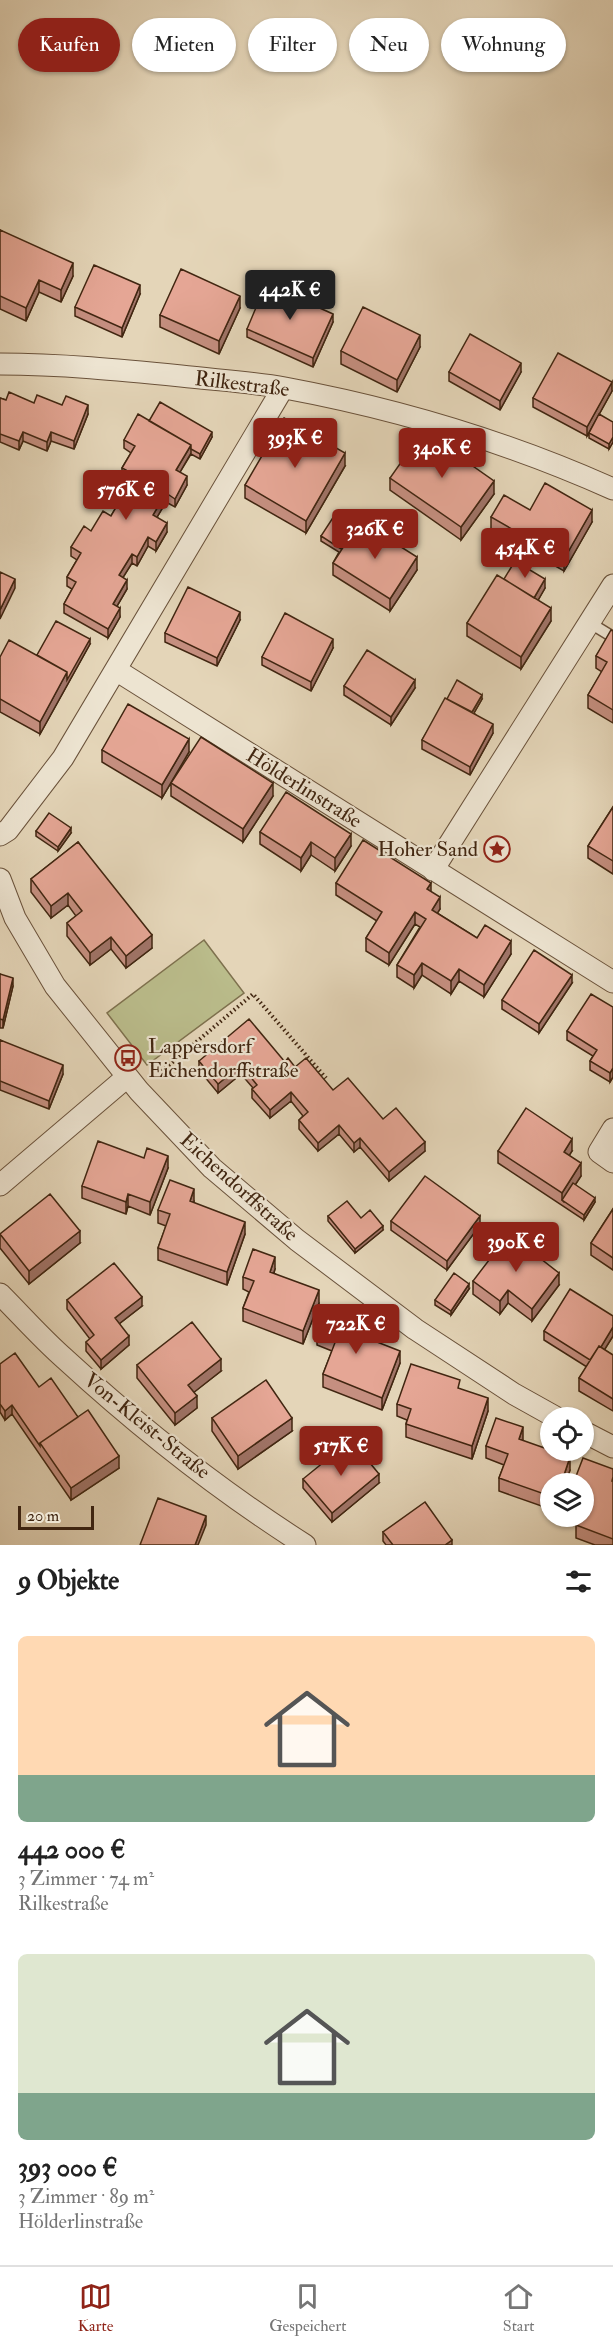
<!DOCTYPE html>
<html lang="de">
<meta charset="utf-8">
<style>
:root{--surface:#fff;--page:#f2f2f2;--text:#222;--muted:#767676;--line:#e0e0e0;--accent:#8f2418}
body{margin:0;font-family:"IM FELL Double Pica",serif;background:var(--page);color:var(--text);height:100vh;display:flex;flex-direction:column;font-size:22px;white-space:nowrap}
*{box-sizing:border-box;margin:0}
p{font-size:20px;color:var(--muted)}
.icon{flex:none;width:33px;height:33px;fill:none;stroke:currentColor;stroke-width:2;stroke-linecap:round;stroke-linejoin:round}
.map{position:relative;height:1545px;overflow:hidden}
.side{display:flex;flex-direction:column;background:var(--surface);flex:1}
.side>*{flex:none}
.guide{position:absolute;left:18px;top:18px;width:578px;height:54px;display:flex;gap:12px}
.tools{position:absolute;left:540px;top:1407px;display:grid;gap:12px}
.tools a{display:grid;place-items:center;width:54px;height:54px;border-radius:50%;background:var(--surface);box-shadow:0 2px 4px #0004;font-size:30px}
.scale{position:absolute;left:18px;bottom:15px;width:76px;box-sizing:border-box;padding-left:6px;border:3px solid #412611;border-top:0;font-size:16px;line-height:21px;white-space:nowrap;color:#412611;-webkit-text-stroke:4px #ede4d1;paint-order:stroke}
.price{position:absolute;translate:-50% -51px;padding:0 14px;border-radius:6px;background:var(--accent);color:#fff;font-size:20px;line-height:39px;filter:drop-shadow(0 2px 3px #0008)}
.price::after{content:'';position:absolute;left:50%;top:36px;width:18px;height:14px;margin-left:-9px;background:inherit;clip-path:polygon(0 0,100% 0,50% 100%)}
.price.active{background:#222;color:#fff}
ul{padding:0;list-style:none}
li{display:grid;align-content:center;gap:12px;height:318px;padding:0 18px}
li span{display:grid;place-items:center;height:186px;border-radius:9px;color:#555}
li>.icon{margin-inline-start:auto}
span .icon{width:108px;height:108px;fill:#fffc;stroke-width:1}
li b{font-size:26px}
h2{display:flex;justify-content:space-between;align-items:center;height:72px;padding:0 18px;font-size:26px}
.pill{padding:0 21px;border-radius:27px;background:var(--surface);box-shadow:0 2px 4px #0004;font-size:21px;line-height:54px}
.pill.active{background:var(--accent);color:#fff}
.tabs{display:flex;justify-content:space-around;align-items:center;height:84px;border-top:2px solid var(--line);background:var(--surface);font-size:16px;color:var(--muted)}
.tabs a{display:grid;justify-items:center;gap:3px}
.tabs .active{color:var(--accent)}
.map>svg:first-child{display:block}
</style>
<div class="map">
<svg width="613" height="1545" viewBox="0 0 613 1545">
<rect width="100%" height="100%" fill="#e4d5b8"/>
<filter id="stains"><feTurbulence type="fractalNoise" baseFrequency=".00333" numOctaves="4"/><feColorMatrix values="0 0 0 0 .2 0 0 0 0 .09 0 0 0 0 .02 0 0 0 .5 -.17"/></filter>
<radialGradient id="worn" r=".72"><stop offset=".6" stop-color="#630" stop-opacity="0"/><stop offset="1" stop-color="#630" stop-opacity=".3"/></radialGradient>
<path fill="#babc8b" stroke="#7e714e" stroke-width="1.5" d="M204,940L244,993L147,1065L107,1013Z"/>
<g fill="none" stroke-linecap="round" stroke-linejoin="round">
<g stroke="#6a523b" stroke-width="13">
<path id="service" d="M590,623L613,637"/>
</g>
<g stroke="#6a523b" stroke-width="23">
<path id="minor" d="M0,364C60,364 121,370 181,376C215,380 251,382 285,388C398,409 508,442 613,489
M116,670L613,982
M0,835L8,830L63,758L283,388
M433,870L613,585
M0,879L15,918L55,986L139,1091L212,1168L297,1240L415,1329L514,1394L557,1418
M613,1129L599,1152L613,1162
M0,1185L127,1077
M0,1294C22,1316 42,1339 65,1359C139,1427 220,1491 305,1545
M584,1432L613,1447"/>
</g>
<path stroke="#412611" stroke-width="4" stroke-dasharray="1.5 3" stroke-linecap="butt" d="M155,1077L253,994L326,1078"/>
<use href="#service" stroke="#ede4d1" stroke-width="10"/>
<use href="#minor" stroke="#ede4d1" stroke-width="21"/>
</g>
<path fill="#c58f80" stroke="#412611" stroke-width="1.5" d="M0,230L73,276L61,302L39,292L26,321L0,309Z
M140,294L122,337L75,316V307Z
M240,308L219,354L160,327V315Z
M333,322L313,367L247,337V329Z
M420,347L397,392L341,364V351Z
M449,372H521L500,410L449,381Z
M612,391L587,436L533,407V398Z
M0,398L6,400L34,403L88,414L74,449L51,441L47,451L23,441L19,450L0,442Z
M149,421L212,437L200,459L191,454L180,472L187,485L175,507L166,502L157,517L167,532L156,551L148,546L137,566L132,563L123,577L127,589L117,606L120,617L108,638L64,613V604L72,589L67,586V577L77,560L71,556V547L91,531L111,516L118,504L113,501V492L122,477V468L131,453L124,448V440Z
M613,422V442L609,449L589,438V433Z
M345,466L306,533L245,498V485Z
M390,478L494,494L461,540L390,490Z
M491,517L592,522L564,571L491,529Z
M321,536L417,570L390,611L333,575V563L339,552L321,541Z
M504,579L545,588L538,600L551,621L521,669L467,636V623Z
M240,620L217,666L165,642V633Z
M613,631V723L588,708V695L602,672L596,668V656Z
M90,644L40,734L0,712V657L37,655Z
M333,648L311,691L262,665V657Z
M344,686L415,688L391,725L344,695Z
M447,699H482L474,713L493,733L470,775L422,749V740Z
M102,750L189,752L162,798L102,762Z
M171,783L273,796L243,842L171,796Z
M613,807V874L588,858V846Z
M36,831L71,833L58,851L36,836Z
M260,832L351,846L335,871L311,855L301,871L260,844Z
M78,842L152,948L126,968L111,949L90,965L67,936V923L76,916L68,905L51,918L31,892V879Z
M336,883L431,892L440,909L437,913L477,938L511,954L484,997L459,981L451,994L422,975L414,988L397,977V965L420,927L415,924L389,965L366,951V938L377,921L336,895Z
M0,974L13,986L3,1028H0Z
M572,983L539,1033L502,1009V1000Z
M613,1007V1077L610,1082L590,1070V1061L593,1056L567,1040V1031Z
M0,1040L63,1074L49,1109L0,1090Z
M199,1061L285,1062L383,1119L425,1151L389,1181L360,1147L354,1152L339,1134L318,1151L299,1129V1120L303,1116L291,1101L270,1118L252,1098V1089L253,1088L241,1074L218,1093L199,1070Z
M498,1151H572L569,1155L581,1176L575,1185L595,1202L584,1220L498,1163Z
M168,1168L150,1215L128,1206L126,1214L82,1198V1186Z
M194,1201V1203L245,1234L227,1285L158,1260V1248L166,1226L158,1223V1210Z
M613,1209V1270L591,1255V1243Z
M328,1216L361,1218L383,1230L355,1253L328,1221Z
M391,1221L480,1225L447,1270L391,1230Z
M0,1234L80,1243L29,1284L0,1248Z
M275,1269L274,1273L319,1303L303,1344L243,1321V1308L249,1292L243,1289V1277Z
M473,1281L559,1285L532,1321L508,1303L500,1314L473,1294Z
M469,1289L451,1315L435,1305V1300Z
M67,1300L142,1306L119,1324L129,1345L101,1369L86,1351V1342L90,1339L67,1309Z
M613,1316V1336L604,1350L613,1355V1411L579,1391V1378L587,1367L544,1340V1331Z
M355,1328L353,1332L400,1363L382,1410L323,1387V1374L332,1351L317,1345V1333Z
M0,1364L78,1417L119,1468L71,1500L12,1414L5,1420L0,1412Z
M137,1365L221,1371L194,1392L197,1408L175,1425L137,1378Z
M460,1389L488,1411L472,1459L406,1437V1424L407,1420L397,1416V1404Z
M212,1418L292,1431L238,1469L212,1431Z
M523,1441L570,1470L565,1484H550V1509L499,1491V1478L504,1465L486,1458V1446Z
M613,1469V1545H595L576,1538V1523L564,1519V1516H584Z
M303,1479L379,1483L332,1522L303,1488Z
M383,1532L452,1545H386L383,1541Z"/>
<path fill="#a07468" stroke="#412611" stroke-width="1.5" d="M73,263V276L61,302V290Z
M39,280V292L26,321V308Z
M140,285V294L122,337V328Z
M240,296V308L219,354V341Z
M333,314V322L313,367V358Z
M420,335V347L397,392V380Z
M521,363V372L500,410V401Z
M612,382V391L587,436V427Z
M88,405V414L74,449V441Z
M23,432V441L19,450V441Z
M51,432V441L47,451V442Z
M212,432V437L200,459V454Z
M613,437V442L609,449V444Z
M191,445V453L176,479V470Z
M345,453V466L306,533V521Z
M187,476V485L175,507V499Z
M494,481V494L461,540V527Z
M166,493V502L153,524V515Z
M592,510V522L564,571V559Z
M167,523V532L156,551V542Z
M148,537V546L137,566V557Z
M132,554V563L119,584V575Z
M417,557V570L390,611V599Z
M15,579V588L0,619V610Z
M545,579V588L533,609V600Z
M127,580V589L113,613V604Z
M120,608V617L108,638V629Z
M551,608V621L521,669V657Z
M240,612V620L217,666V658Z
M90,639V644L40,734V722L67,672Z
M333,639V648L311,691V682Z
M415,680V688L391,725V717Z
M482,695V699L470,720V716Z
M493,724V733L470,775V767Z
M189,739V752L162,798V785Z
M273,783V796L243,842V829Z
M71,828V833L58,851V847Z
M351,834V846L335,871V858Z
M311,842V855L301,871V858Z
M431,883V895L427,889Z
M68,893V905L51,918V906Z
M440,897V909L432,922V910Z
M415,912V924L389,965V953Z
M152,935V948L126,968V956Z
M111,937V949L90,965V953Z
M511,941V954L484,997V985Z
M422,963V975L414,988V975Z
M459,969V981L451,994V981Z
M572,975V983L539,1033V1024Z
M13,978V986L3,1028V1020Z
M63,1065V1074L49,1109V1101Z
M241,1065V1074L218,1093V1084Z
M613,1068V1077L610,1082V1073Z
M291,1092V1101L270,1118V1110Z
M339,1125V1134L318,1151V1143Z
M360,1138V1147L354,1152V1143Z
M572,1139V1151L564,1164V1152Z
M425,1142V1151L389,1181V1172Z
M168,1156V1168L150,1215V1202Z
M581,1163V1176L564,1202L562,1200V1193Z
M194,1189V1201L190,1214V1201Z
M128,1194V1206L126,1214V1202Z
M595,1198V1202L584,1220V1215Z
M480,1216V1225L447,1270V1261Z
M245,1222V1234L227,1285V1272Z
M383,1226V1230L355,1253V1249Z
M80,1231V1243L29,1284V1271Z
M275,1257V1269L270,1284V1272Z
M559,1273V1285L532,1321V1309Z
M469,1284V1289L451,1315V1311Z
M319,1290V1303L303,1344V1331Z
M508,1290V1303L500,1314V1301Z
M142,1297V1306L115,1327V1318Z
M355,1315V1328L349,1343V1331Z
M613,1327V1336L592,1370V1361Z
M129,1336V1345L101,1369V1360Z
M400,1351V1363L382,1410V1398Z
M221,1359V1371L188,1397V1385Z
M197,1396V1408L175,1425V1413Z
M488,1398V1411L472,1459V1446Z
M12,1405V1414L5,1420V1411Z
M292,1418V1431L238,1469V1456Z
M523,1427V1440L519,1452V1439Z
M119,1456V1468L71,1500V1488Z
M570,1457V1470L565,1484H561Z
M379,1474V1483L332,1522V1513Z
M206,1516V1525L198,1545H195Z
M452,1540V1545H445Z"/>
<path fill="#e5a695" stroke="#412611" stroke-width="1.5" d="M0,230L73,263L61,290L39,280L26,308L0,296Z
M94,265L140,285L122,328L75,307Z
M181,269L240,296L219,341L160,315Z
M266,284L333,314L313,358L247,329Z
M363,307L420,335L397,380L341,351Z
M470,334L521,363L500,401L449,372Z
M558,353L612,382L587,427L533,398Z
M9,392L34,403L37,395L62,405L66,396L88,405L74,441L51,432L47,442L23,432L19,441L0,434V398L6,400Z
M160,402L212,432L200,454L191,449V445L149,421Z
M138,414L191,445L176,470L187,476L175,499L166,493L153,515L167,523L156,542L148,537L137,557L132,554L119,575L127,580L113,604L120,608L108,629L64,604L76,582L67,577L81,553L71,547L84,526L91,531L103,511L111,516L122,497L113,492L126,470L122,468L135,446L124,440Z
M599,414L613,422V437L609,444L589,433Z
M284,418L345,453L306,521L245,485Z
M423,431L494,481L461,527L390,478Z
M545,483L592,510L564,559L491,517L504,495L530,510Z
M336,513L356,526L341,549L321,536Z
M360,521L417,557L390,599L333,563Z
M515,561L545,579L534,598L504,579Z
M0,572L15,579L0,610Z
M497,575L551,608L521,657L467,623Z
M188,587L240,612L217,658L165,633Z
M285,613L333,639L311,682L262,657Z
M56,621L90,639L67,680V672L37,655Z
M611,630L613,631V710L588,695L607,662L596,656Z
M9,640L67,672L40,722L0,699V657Z
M367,650L415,680L391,717L344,686Z
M457,680L482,695L472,712L447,699Z
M445,698L493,724L470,767L422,740Z
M128,704L189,739L162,785L102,750Z
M201,737L273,783L243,829L171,783Z
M286,792L351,834L335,858L311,842L301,858L260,832Z
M613,807V861L588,846Z
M49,813L71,828L58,847L36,831Z
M363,840L431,883L427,889L440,897L432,910L477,938L485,925L511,941L484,985L459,969L451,981L422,963L414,975L397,965L426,919L415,912L389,953L366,938L382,912L336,883Z
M78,842L152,935L126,956L111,937L90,953L67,923L82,911L68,893L51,906L31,879Z
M534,950L572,975L539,1024L502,1000Z
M0,974L13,978L3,1020L0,1019Z
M591,994L613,1007V1068L610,1073L590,1061L597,1050L567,1031Z
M249,1019L285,1062L288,1058L295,1067L306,1058L333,1090L348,1078L383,1119L396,1108L425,1142L389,1172L360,1138L354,1143L339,1125L318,1143L299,1120L308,1112L291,1092L270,1110L252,1089L257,1085L241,1065L218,1084L199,1061Z
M0,1040L63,1065L49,1101L0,1081Z
M526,1108L572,1139L564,1152L581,1163L562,1193L498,1151Z
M98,1141L144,1158L147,1148L168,1156L150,1202L128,1194L126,1202L82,1186Z
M425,1176L480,1216L447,1261L391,1221Z
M170,1180L194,1189L190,1201L245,1222L227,1272L158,1248L170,1214L158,1210Z
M573,1183L595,1198L584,1215L562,1200Z
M50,1194L80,1231L29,1271L0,1234Z
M347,1201L361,1218L370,1210L383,1226L355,1249L328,1216Z
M613,1209V1258L591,1243Z
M509,1234L559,1273L532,1309L508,1290L500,1301L473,1281Z
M253,1249L275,1257L270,1272L319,1290L303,1331L243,1308L254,1281L243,1277Z
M114,1263L142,1297L115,1318L129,1336L101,1360L86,1342L94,1335L67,1300Z
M454,1273L469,1284L451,1311L435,1300Z
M570,1289L613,1316V1327L601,1347L599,1346L590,1360L544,1331Z
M328,1305L355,1315L349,1331L400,1351L382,1398L323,1374L336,1340L317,1333Z
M192,1322L221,1359L188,1385L197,1396L175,1413L137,1365Z
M599,1346L613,1355V1399L579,1378Z
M15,1353L39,1387L51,1378L78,1417L40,1443V1446L12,1405L5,1411L0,1404V1364Z
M411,1364L460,1380L458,1388L488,1398L472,1446L406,1424L411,1409L397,1404Z
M266,1380L292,1418L238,1456L212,1418Z
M88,1410L119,1456L71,1488L40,1443Z
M496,1418L523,1427L519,1439L570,1457L561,1484H550V1496L499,1478L508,1454L486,1446Z
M351,1440L379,1474L332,1513L303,1479Z
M583,1458L613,1469V1477L612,1481H613V1539L576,1525L579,1516H584V1484H573Z
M158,1498L206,1516L195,1545H140Z
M425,1502L452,1540L445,1545H393L383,1532Z"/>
<defs>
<g id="sight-ring" transform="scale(1.35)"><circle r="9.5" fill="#ede4d1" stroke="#8f2418" stroke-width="1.5"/><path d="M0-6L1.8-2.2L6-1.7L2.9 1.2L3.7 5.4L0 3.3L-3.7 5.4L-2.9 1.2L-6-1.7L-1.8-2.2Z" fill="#8f2418"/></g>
<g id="bus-ring" transform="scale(1.35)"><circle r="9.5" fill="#ede4d1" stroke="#8f2418" stroke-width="1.5"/><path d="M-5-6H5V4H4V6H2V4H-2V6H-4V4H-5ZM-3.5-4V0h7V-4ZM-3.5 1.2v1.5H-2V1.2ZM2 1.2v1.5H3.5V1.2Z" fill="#8f2418"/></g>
</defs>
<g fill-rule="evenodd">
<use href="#sight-ring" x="497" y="849"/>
<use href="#bus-ring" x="128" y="1058"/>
</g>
<g text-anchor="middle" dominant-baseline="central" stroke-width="4.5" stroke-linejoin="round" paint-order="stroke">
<g font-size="21" fill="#412611" stroke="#ede4d1">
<text transform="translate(242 384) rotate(7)">Rilkestraße</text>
<text transform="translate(304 788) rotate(32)">Hölderlinstraße</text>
<text transform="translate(239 1187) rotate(42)">Eichendorffstraße</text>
<text transform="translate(147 1426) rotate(39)">Von-Kleist-Straße</text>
</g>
<g font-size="21" fill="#412611" stroke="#ede4d1" text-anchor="end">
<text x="478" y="849">Hoher Sand</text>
<text x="148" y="1046" text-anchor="start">Lappersdorf<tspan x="148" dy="24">Eichendorffstraße</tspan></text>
</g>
</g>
<rect width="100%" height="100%" filter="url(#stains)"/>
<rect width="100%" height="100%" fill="url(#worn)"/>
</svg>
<div class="tools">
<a><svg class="icon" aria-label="locate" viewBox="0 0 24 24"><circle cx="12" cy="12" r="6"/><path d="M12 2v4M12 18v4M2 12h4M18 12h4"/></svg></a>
<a><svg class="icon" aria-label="layers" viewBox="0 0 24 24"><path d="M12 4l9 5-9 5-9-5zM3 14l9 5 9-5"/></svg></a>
</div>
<div class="scale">20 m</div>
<b class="price active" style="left:290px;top:321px">442K €</b>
<b class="price" style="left:295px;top:469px">393K €</b>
<b class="price" style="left:442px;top:479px">340K €</b>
<b class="price" style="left:126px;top:521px">576K €</b>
<b class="price" style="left:375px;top:560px">326K €</b>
<b class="price" style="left:525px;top:579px">454K €</b>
<b class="price" style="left:516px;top:1273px">390K €</b>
<b class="price" style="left:356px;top:1355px">722K €</b>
<b class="price" style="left:341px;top:1477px">517K €</b>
<div class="guide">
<a class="pill active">Kaufen</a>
<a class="pill">Mieten</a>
<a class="pill">Filter</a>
<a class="pill">Neu</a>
<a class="pill">Wohnung</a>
</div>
</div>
<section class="side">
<h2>9 Objekte<svg class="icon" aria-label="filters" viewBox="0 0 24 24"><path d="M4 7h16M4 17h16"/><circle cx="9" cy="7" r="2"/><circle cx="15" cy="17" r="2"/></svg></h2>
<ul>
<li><span style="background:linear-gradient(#ffd9b3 75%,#7fa58c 0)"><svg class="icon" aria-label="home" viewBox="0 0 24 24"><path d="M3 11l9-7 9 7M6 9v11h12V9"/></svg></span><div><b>442 000 €</b><p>3 Zimmer · 74 m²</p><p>Rilkestraße</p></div></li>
<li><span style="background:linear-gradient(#dfe7d0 75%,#7fa58c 0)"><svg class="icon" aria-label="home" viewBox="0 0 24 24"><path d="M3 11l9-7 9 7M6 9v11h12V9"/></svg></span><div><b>393 000 €</b><p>3 Zimmer · 89 m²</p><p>Hölderlinstraße</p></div></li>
</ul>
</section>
<nav class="tabs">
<a class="active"><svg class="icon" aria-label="map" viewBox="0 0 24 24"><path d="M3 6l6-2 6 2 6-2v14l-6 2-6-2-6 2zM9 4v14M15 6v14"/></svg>Karte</a>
<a><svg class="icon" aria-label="saved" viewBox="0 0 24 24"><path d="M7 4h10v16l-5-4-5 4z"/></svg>Gespeichert</a>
<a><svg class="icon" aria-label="home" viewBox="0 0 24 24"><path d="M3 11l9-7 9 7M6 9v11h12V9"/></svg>Start</a>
</nav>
